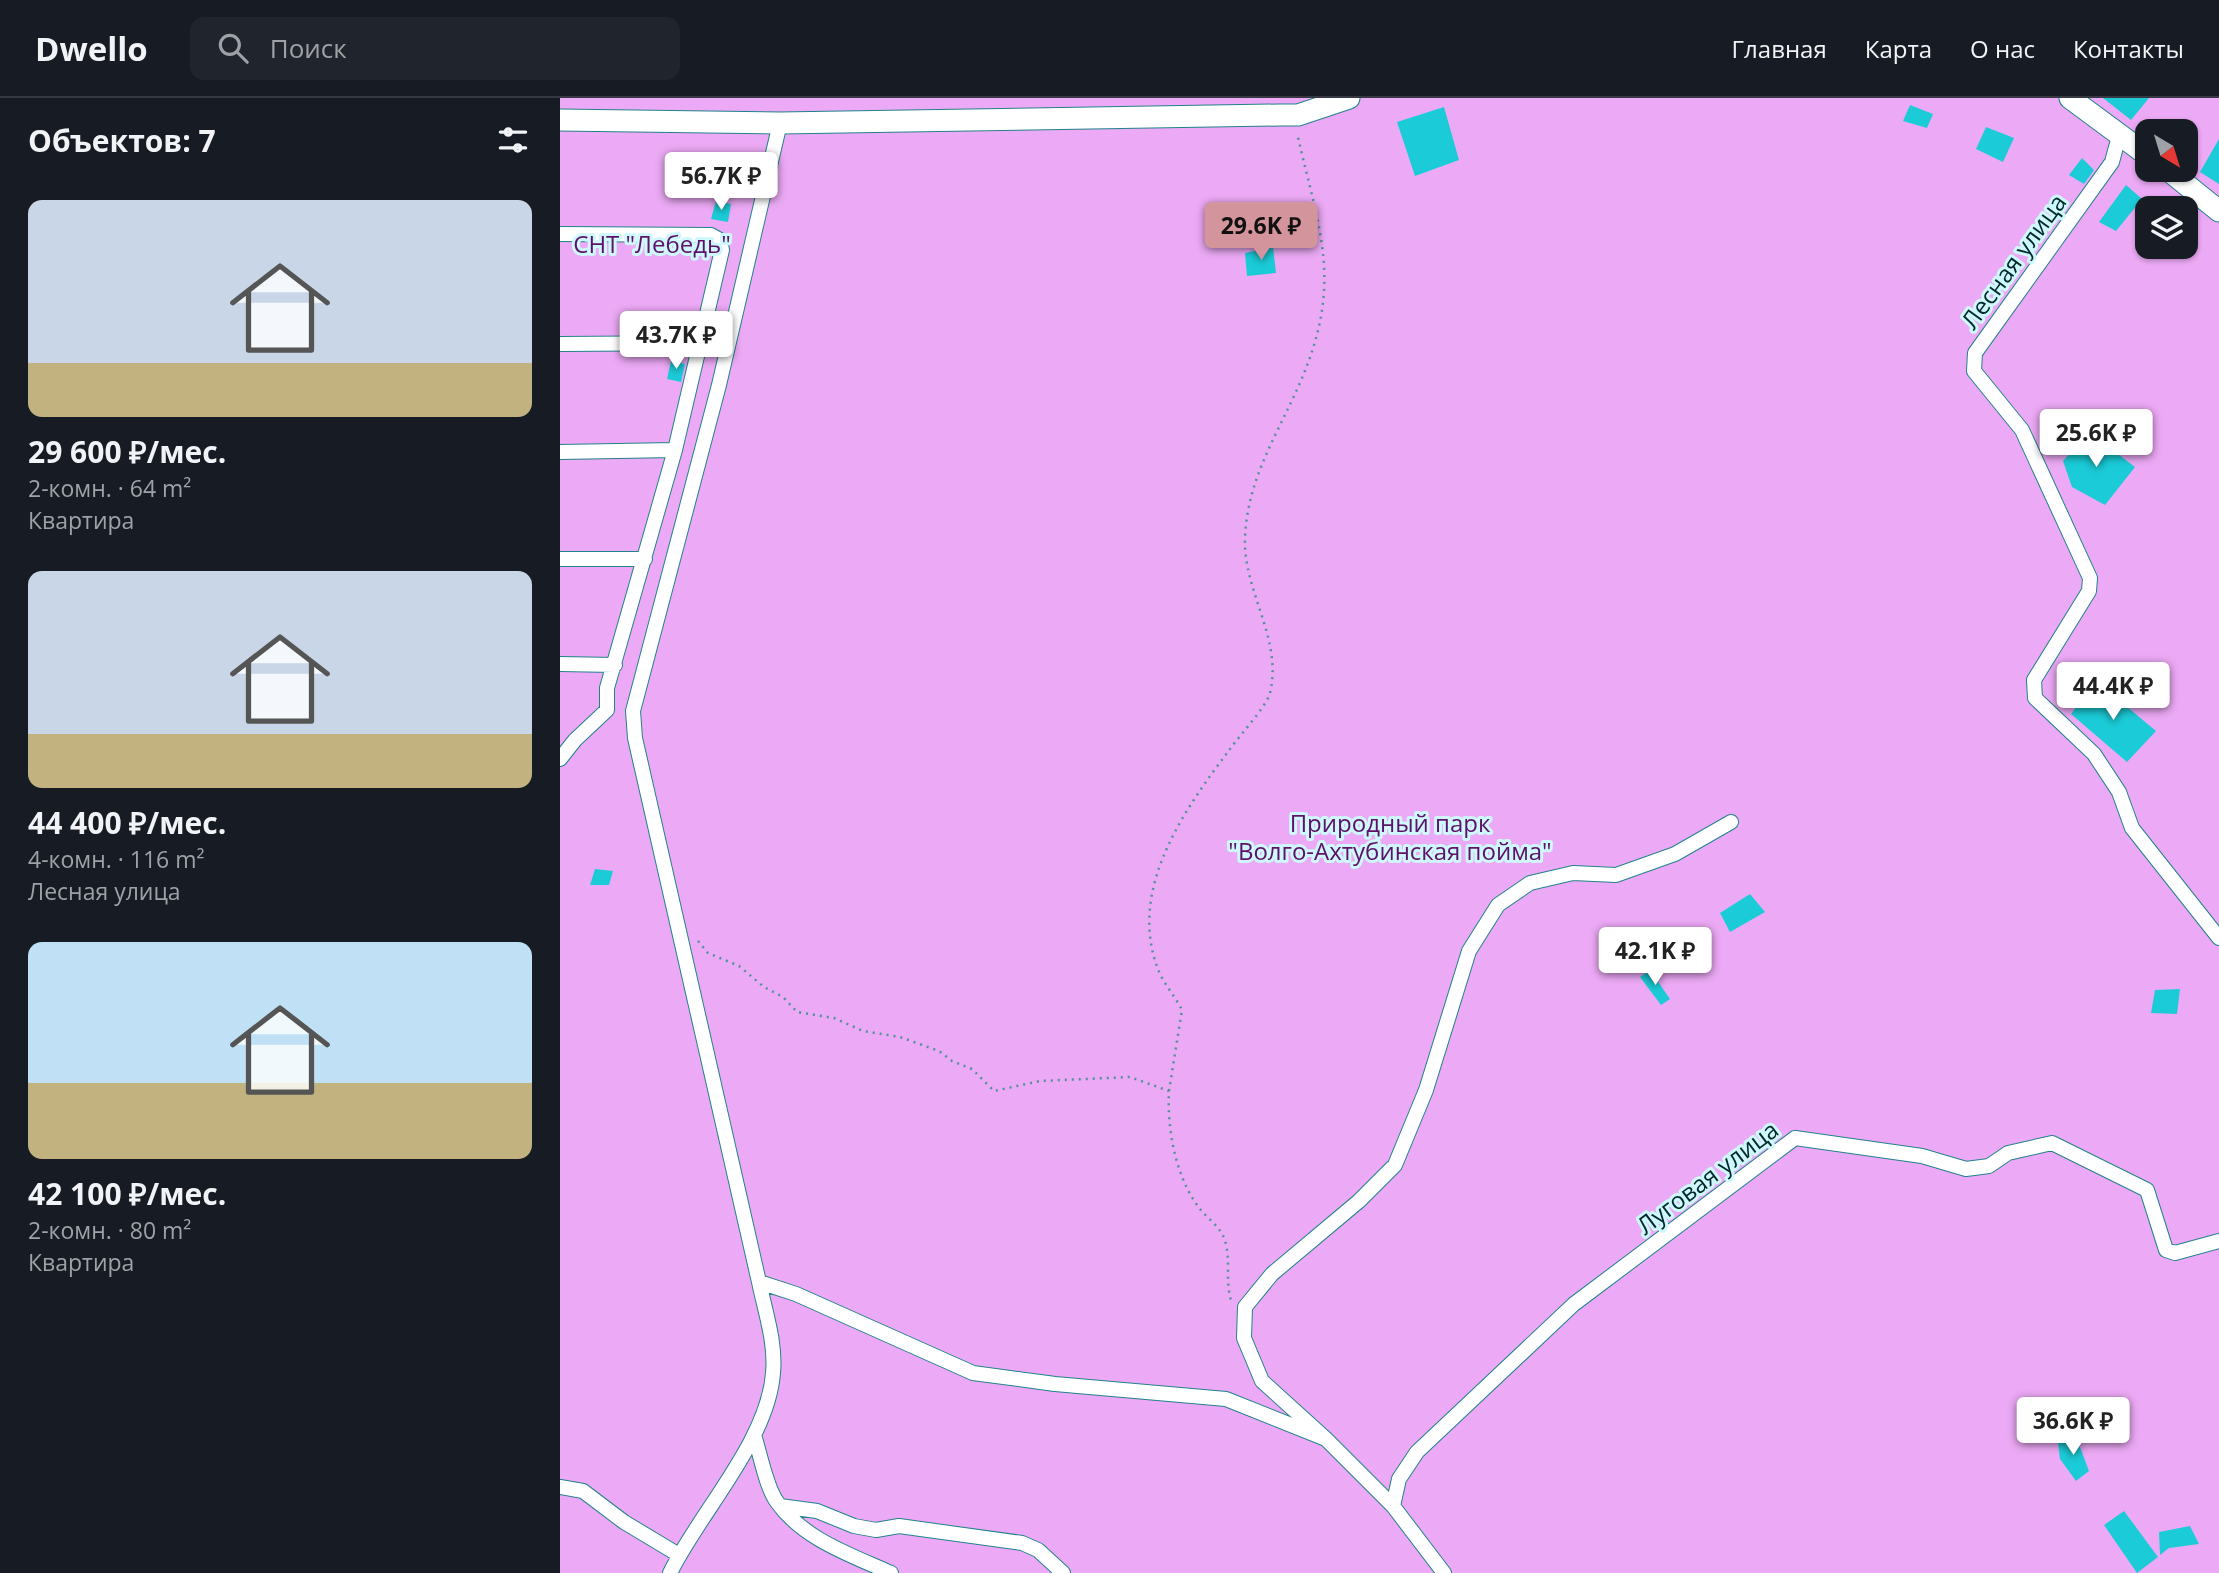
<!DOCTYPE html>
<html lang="ru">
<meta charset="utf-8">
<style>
:root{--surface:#171b24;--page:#20242c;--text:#f1f3f6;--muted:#9ea1a6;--line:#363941;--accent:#d4949c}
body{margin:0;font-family:"Open Sans",sans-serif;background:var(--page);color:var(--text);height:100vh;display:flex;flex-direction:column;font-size:26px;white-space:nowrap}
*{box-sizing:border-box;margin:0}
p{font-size:23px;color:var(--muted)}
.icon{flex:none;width:38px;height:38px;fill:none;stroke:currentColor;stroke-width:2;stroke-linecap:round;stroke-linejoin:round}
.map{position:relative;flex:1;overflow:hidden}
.side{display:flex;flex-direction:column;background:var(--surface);width:560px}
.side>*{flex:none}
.needle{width:46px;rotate:142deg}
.controls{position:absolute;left:1575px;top:21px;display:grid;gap:14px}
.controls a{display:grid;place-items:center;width:63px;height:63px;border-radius:14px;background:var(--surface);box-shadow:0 2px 5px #0004;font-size:35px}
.price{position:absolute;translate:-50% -60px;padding:0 16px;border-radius:7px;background:#fff;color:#222;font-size:23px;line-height:46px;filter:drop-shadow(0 2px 4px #0008)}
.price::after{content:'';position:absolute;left:50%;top:42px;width:21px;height:16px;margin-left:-10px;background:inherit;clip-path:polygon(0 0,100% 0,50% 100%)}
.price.on{background:var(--accent);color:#111}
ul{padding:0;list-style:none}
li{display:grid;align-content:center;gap:14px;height:371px;padding:0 28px}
li span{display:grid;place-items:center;height:217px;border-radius:14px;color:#555}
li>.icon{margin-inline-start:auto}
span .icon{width:126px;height:126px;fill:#fffc;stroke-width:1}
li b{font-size:30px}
h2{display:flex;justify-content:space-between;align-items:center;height:84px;padding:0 28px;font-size:30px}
header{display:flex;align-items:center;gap:42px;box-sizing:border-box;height:98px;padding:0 35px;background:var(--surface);border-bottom:2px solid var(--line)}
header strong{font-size:33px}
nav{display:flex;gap:38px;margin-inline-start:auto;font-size:24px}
.search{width:490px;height:63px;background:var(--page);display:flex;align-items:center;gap:18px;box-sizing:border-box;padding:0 24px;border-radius:14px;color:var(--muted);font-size:26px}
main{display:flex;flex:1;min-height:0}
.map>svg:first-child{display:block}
</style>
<header>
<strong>Dwello</strong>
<div class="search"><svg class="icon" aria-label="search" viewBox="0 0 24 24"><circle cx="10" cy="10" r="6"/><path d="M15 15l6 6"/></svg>Поиск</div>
<nav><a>Главная</a><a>Карта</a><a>О нас</a><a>Контакты</a></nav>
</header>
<main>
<section class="side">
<h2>Объектов: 7<svg class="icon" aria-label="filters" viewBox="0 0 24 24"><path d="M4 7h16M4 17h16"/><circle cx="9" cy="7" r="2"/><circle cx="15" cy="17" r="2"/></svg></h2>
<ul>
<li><span style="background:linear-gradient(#c9d6e8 75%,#c2b280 0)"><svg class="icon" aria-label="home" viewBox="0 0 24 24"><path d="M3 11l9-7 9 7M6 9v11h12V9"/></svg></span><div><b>29 600 ₽/мес.</b><p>2-комн. · 64 m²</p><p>Квартира</p></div></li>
<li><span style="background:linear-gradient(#c9d6e8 75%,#c2b280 0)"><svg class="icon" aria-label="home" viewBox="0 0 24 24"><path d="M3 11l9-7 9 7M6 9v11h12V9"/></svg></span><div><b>44 400 ₽/мес.</b><p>4-комн. · 116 m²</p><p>Лесная улица</p></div></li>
<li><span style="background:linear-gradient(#bfe0f5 65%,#c2b280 0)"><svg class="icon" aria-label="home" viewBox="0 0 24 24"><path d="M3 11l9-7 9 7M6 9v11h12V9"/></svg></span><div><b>42 100 ₽/мес.</b><p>2-комн. · 80 m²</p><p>Квартира</p></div></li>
</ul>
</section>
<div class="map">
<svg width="1659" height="1475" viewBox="0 0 1659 1475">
<rect width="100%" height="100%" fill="#9af3fb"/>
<path fill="#eca9f5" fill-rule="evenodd" d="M0,0H1659V1475H0ZM1587,33H1626V72H1587ZM1587,110H1626V149H1587Z"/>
<path fill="#1bccd8" d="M1543,0H1589L1571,22Z
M1350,7L1373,16L1367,30L1343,23Z
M884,9L899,62L855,78L837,24Z
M1426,29L1454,40L1443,64L1416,51Z
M1659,41V86L1640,74Z
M1522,60L1534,72L1524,86L1509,77Z
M1566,87L1582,101L1556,133L1539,124Z
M156,103L171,106L168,124L151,121Z
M713,149L716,175L687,178L685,155Z
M111,263L125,266L121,284L107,281Z
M1529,334L1575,369L1545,407L1512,389L1503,363Z
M1536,583L1596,633L1567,664L1511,616Z
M35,771L53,773L49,787H30Z
M1190,796L1205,814L1170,834L1160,815Z
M1090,872L1110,901L1101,907L1080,879Z
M1620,891L1617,916L1591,915L1595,892Z
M1515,1336L1529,1373L1516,1383L1500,1361L1498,1345Z
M1564,1413L1598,1459L1577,1475L1544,1427Z
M1630,1428L1639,1446L1609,1450L1600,1457L1599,1434Z"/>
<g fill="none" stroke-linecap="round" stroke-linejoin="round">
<g stroke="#21838a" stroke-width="16">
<path id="street" d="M1559,38L1552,64L1415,255L1414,273L1462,332L1530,480L1529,493L1474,582L1475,600L1534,656L1559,694L1572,730L1659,840
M0,136L151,137L160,142L162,152L115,352L47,590V612L15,642L0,661
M0,246L142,245
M0,354L115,352
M0,461H85
M0,566L55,567
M199,1184L236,1196L413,1275L495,1286L666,1301L766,1341L833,1408L884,1475
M194,1337C200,1355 206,1389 217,1404C243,1441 291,1457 331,1475
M766,1341L702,1283L684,1240L685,1209L712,1176L799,1103L835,1067L866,992L909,853L938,807L970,785L1013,775L1056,777L1115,756L1171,724
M0,1389L23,1393L64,1424L119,1457
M220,1408L257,1413L294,1428L316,1432L339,1428L462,1445L478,1452L503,1475
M833,1408L839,1381L857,1354L1014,1206L1235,1040L1362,1058L1406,1071L1429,1068L1448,1055L1492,1045L1587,1092L1606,1152L1615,1155L1659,1143
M110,1475C140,1414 208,1343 213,1275C216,1245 205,1213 199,1184L75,640L73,613L159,287L220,25"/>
</g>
<g stroke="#21838a" stroke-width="23">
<path id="secondary" d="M1510,0L1587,57
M0,22L220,25L719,17H738L789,0
M1608,72L1659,113"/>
</g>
<path stroke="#509297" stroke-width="2.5" stroke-dasharray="2 5" stroke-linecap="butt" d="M138,843L148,855L179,868L204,889L223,899L237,914L274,920L303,933L340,939L379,953L392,963L412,971L434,993L480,983L570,979L609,993C607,1030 615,1076 637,1107C645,1119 659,1127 664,1140C672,1161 664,1184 672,1205
M609,993L622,912C615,898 603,885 598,871C567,791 625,711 670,651C680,637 706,609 710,595C723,541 683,493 685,440C687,382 717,337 739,287C784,185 760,136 737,35"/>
<use href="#street" stroke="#fff" stroke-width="14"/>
<use href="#secondary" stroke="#fff" stroke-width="21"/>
</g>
<g text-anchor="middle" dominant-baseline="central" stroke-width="6" stroke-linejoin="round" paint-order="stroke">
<g font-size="24" fill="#5f1069" stroke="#cef8fc">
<text x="92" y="145">СНТ "Лебедь"</text>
<text x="830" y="724">Природный парк<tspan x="830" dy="28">"Волго-Ахтубинская пойма"</tspan></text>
</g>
<g font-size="24" fill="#01292c" stroke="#cef8fc">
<text transform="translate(1453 163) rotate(-54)">Лесная улица</text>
<text transform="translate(1147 1079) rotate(-37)">Луговая улица</text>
</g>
</g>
</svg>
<div class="controls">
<a><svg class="needle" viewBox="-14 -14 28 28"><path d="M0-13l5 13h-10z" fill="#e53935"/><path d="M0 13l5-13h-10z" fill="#9ea1a6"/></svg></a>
<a><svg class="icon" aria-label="layers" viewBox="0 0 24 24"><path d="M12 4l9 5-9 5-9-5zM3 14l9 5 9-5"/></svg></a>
</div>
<b class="price" style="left:161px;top:114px">56.7K ₽</b>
<b class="price on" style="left:701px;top:164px">29.6K ₽</b>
<b class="price" style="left:116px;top:273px">43.7K ₽</b>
<b class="price" style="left:1536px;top:371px">25.6K ₽</b>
<b class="price" style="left:1553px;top:624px">44.4K ₽</b>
<b class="price" style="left:1095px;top:889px">42.1K ₽</b>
<b class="price" style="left:1513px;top:1359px">36.6K ₽</b>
</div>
</main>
